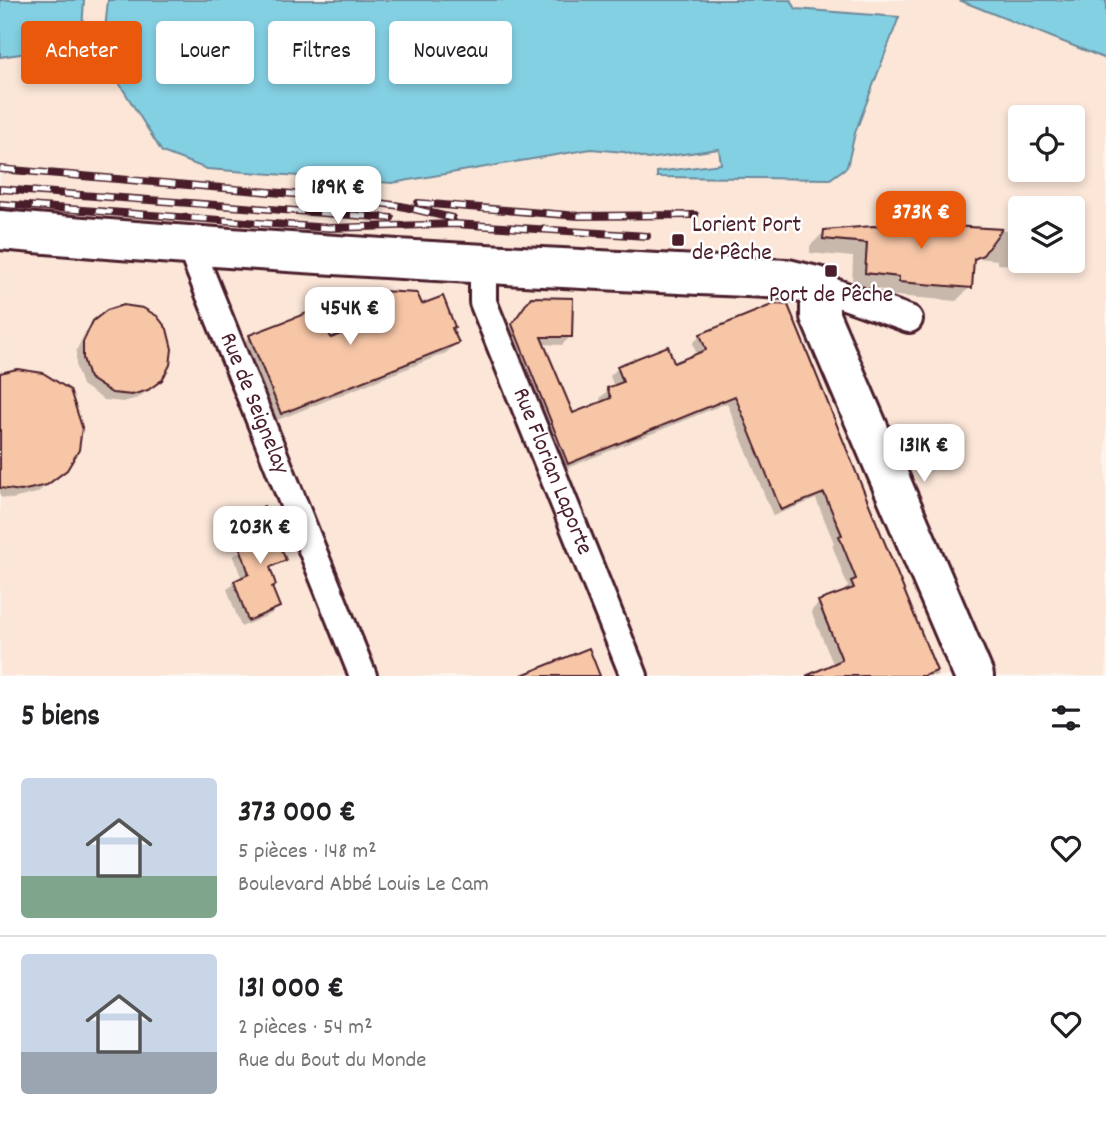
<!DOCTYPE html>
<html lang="fr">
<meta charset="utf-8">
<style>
:root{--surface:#fff;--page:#f6f6f6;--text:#202124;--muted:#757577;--line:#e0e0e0;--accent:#ea580c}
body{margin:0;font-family:Dekko,sans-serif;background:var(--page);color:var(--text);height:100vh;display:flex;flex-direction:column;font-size:26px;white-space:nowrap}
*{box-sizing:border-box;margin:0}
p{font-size:23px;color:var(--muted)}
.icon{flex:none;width:38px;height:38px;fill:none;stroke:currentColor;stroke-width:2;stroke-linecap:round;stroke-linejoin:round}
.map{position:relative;height:676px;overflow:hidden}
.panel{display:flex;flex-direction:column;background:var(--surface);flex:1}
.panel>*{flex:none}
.banner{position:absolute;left:21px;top:21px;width:700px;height:63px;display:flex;gap:14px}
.fabs{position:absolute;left:1008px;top:105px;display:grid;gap:14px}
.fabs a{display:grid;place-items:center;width:77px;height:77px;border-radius:7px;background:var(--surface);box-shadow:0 4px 10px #0003;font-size:35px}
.price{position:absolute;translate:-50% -60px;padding:0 16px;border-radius:14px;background:#fff;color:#222;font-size:23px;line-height:46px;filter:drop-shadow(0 2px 4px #0008)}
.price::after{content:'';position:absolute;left:50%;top:42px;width:21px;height:16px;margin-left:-10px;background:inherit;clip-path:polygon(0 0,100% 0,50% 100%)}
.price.on{background:var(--accent);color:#fff}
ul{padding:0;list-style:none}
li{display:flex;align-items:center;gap:21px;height:175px;padding:0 21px}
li+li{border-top:2px solid var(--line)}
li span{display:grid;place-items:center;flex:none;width:196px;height:140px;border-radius:7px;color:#555}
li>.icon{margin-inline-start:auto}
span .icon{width:84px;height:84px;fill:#fffc;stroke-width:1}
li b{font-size:30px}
h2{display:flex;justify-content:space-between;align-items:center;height:84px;padding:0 21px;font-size:30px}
.tag{padding:0 24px;border-radius:7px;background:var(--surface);box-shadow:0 4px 10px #0003;font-size:24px;line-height:63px}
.tag.on{background:var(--accent);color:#fff}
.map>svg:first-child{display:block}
</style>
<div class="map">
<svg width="1106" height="676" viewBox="0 0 1106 676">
<rect width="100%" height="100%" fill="#fdf4ed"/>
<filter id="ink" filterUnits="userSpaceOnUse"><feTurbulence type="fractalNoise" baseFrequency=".0143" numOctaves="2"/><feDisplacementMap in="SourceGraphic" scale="14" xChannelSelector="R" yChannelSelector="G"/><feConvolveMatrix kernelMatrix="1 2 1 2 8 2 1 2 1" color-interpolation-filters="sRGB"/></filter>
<g filter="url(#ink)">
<path fill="#fbe6d8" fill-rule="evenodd" d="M84,0H108L102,60L114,61L373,180L393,183L591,149L624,152L648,159L719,148L722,164L658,172L657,177L847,167L855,133L899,17L796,9L791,0H959L1106,59V676H0V57L81,45ZM1020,117H1073V170H1020ZM1020,208H1073V261H1020Z"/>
<path fill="#84d0e3" stroke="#6d8999" stroke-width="2" d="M0,0H84L81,45L0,57Z
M108,0H791L796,9L899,17L855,133L847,167L830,179L657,177V172L721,164L719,149L648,159L624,152L591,149L392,183L207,169L162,152L113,73L114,61H102Z
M959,0H1106V59Z"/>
<path fill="#0003" fill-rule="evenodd" d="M900,224L1020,232V257L1011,265L997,264V260L977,258L972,263L970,287L956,301L885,295V290L852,287L853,257L810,253V246L824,232L895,229Z
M370,297L421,307L451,328L457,343L446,353L270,423L240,347L250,336L330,340L356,330L354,323L363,314L360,307ZM369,300H373L376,316Z
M532,299L570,337L562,345L542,344L572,415L602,403L600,398L608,390L614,387L610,376L618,368L672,365L697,356L693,343L701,335L787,307L938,676H808L834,666L811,611L819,603L845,593L844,590L848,587L832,545L834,543L816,499L773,516L727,403L560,471L505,333Z
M94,322L152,387L138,398L123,402L104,400L82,385L76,367V351L86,331Z
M0,375L66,469L37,493L12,499L0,497Z
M263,509L284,560L269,570L274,585L271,588L278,607L271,614L241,627L227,589L242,579L233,556L246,547L237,524L243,519L255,550L258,549L246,518H243Z"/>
<path fill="#f7c6a7" stroke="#4a1f2b" stroke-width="2" d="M899,223L1002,229L983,255L974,259L972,288L899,282V277L865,273L867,243L823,239L824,230L873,226L900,228Z
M380,291L417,293L422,304L443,296L455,327L452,328L459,343L281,414L249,335L320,308L331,338L368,323L363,312L374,307L369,296Z
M531,297L573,298L572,337H541L573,413L611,398L607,388L623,382L617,366L668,346L674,363L706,350L700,334L774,304L788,305L937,671L924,676H806L842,660L818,601L854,588L851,581L856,579L839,536L842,535L824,493L781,510L735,396L568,464L512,324Z
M123,305L143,308L157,316L167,329L172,349L170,365L162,380L148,390L132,395L112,393L89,378L83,358V342L93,321L107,310Z
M17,369L43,373L70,390L82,427L79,450L67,470L47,485L21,491L0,488V373Z
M264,506L286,560L270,567L276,585L272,587L280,607L248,621L234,581L249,574L240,547L253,542L243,516Z
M589,648L600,676H522V675Z"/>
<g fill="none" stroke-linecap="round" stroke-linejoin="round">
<g stroke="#4a1f2b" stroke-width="32">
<g id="street">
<path id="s1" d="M190,246L363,676"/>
<path id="s2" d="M483,265V302L634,676"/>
<path d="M820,287L909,319"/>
</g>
</g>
<g stroke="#4a1f2b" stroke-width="44">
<path id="secondary" d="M0,230C262,253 525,267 787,279L820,287V316L974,676"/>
</g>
<use href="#street" stroke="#fff" stroke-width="26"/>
<use href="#secondary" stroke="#fff" stroke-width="38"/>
<g stroke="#4a1f2b" stroke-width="8">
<path id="rail" d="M0,169L341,198L401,206L452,218
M0,189L391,218
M418,203L579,216L695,215
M0,204L330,228L456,224L647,236"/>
</g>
<use href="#rail" stroke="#fff" stroke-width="5" stroke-dasharray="16" stroke-linecap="butt"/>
</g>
</g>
<g fill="#4a1f2b" stroke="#fff" stroke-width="2.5">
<rect x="671" y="233" width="14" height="14" rx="3.5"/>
<rect x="824" y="264" width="14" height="14" rx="3.5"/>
</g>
<g text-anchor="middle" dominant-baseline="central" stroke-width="5" stroke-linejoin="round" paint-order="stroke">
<g font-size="24" fill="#4a1f2b" stroke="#fff" text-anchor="start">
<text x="692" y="226">Lorient Port<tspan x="692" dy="28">de Pêche</tspan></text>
<text x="831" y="296" text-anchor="middle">Port de Pêche</text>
</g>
<g font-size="24" fill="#4a1f2b" stroke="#fff">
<text stroke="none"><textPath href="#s1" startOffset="170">Rue de Seignelay</textPath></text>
<text stroke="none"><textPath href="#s2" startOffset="220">Rue Florian Laporte</textPath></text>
</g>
</g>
</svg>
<div class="fabs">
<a><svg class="icon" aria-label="locate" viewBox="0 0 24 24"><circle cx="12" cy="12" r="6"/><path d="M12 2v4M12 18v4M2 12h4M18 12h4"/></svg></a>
<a><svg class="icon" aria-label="layers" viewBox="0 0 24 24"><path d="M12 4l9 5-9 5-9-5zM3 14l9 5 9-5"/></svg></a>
</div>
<b class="price" style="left:338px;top:226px">189K €</b>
<b class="price on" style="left:921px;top:251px">373K €</b>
<b class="price" style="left:350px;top:347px">454K €</b>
<b class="price" style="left:924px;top:484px">131K €</b>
<b class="price" style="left:260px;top:566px">203K €</b>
<div class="banner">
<a class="tag on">Acheter</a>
<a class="tag">Louer</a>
<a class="tag">Filtres</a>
<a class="tag">Nouveau</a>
</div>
</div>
<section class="panel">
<h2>5 biens<svg class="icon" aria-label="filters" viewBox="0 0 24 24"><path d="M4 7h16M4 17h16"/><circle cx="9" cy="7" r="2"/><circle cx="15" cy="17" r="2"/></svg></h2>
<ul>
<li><span style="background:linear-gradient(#c9d6e8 70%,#7fa58c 0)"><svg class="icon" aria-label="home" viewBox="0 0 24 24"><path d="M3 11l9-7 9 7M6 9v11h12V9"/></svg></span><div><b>373 000 €</b><p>5 pièces · 148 m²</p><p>Boulevard Abbé Louis Le Cam</p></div><svg class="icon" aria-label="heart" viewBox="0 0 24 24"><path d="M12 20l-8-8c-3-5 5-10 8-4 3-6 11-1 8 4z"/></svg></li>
<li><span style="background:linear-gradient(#c9d6e8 70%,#9aa5b1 0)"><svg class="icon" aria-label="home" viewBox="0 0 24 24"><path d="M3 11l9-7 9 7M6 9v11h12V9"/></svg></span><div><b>131 000 €</b><p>2 pièces · 54 m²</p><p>Rue du Bout du Monde</p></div><svg class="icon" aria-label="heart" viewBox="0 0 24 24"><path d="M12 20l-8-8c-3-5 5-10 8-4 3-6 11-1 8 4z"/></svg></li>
</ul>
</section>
